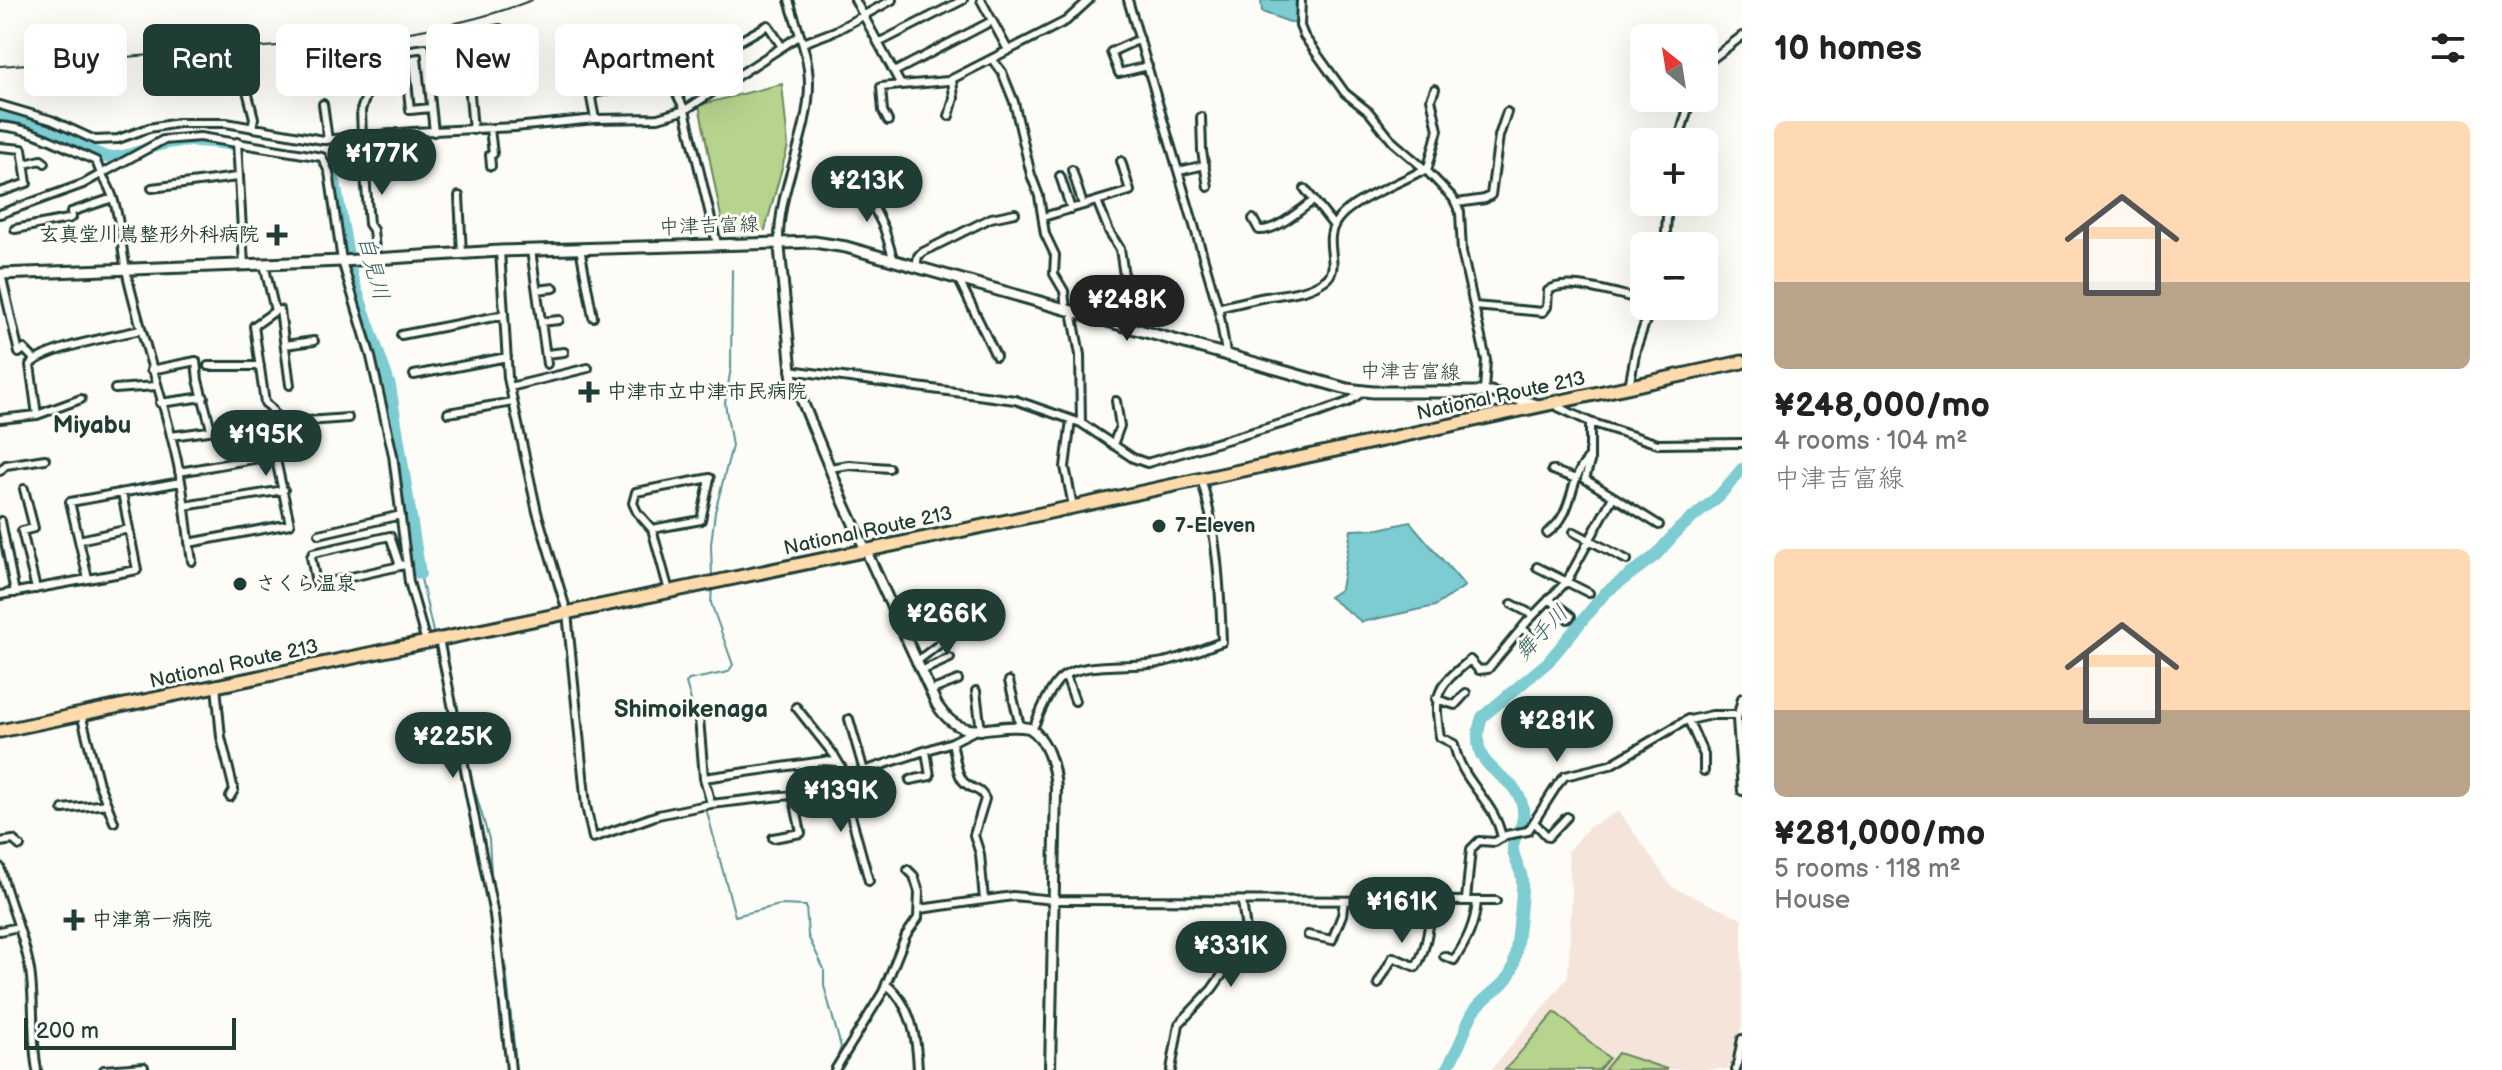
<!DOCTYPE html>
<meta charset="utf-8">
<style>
:root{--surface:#fff;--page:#f2f2f2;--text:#222;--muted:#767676;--accent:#1f3d34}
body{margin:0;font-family:"Balsamiq Sans","Klee One",sans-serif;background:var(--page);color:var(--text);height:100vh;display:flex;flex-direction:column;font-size:30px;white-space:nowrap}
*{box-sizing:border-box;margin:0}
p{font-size:26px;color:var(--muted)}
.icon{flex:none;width:44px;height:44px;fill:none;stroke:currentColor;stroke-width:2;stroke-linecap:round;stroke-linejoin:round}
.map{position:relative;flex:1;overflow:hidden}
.details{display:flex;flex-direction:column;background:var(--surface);width:760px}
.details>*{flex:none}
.guide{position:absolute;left:24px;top:24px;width:760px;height:72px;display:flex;gap:16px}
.needle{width:52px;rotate:330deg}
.controls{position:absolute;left:1630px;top:24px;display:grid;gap:16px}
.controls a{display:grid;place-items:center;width:88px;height:88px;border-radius:12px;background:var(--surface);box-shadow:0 8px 32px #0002;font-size:40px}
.scale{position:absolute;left:24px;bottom:20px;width:212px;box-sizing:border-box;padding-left:8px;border:4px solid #1f3d34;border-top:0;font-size:22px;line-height:28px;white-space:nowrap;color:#1f3d34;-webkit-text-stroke:6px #fdfcf7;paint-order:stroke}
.price{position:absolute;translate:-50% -68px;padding:0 18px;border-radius:28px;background:var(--accent);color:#fff;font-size:26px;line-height:52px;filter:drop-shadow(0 2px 4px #0008)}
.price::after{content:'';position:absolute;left:50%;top:48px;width:24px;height:18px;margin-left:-12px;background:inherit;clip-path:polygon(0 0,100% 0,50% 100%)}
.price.selected{background:#222;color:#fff}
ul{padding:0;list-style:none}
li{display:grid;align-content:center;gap:16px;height:424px;padding:0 32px}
li span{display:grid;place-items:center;height:248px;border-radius:12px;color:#555}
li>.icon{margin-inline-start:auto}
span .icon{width:144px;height:144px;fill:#fffc;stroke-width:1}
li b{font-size:34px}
h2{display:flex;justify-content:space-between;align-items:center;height:96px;padding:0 32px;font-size:34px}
.pill{padding:0 28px;border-radius:12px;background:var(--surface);box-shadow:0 8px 32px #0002;font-size:28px;line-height:72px}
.pill.selected{background:var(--accent);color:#fff}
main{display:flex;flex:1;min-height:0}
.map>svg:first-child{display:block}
</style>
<main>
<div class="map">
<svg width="1742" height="1070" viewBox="0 0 1742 1070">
<rect width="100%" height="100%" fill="#fdfcf7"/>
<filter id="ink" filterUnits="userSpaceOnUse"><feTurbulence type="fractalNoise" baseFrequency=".0125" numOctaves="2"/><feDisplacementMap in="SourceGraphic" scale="16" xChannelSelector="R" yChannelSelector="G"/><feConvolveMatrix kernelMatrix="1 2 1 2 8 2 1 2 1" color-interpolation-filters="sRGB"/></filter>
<g filter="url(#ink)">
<path fill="#f5e4da" d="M1619,811L1672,887L1742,919V1026L1729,1069L1491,1070L1568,977L1572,893L1568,852L1588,828Z"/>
<path fill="#b6d48d" stroke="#6a8860" stroke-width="2" d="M782,84L788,146L765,230L724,232L699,105Z
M1555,1012L1609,1058L1599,1070H1505Z
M1618,1053L1667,1069V1070H1604Z"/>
<path fill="#7bccd2" stroke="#569393" stroke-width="2" d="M1261,0H1297L1298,25L1262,12Z
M1410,522L1465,586L1435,606L1362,622L1329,597L1341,589L1351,530L1379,529Z"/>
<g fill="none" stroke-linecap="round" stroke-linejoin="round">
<path stroke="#569393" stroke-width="2" d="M420,574L433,632
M712,577L711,544L715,512L732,446L725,403L731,368L732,270
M698,736L695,714L686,683L689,680L728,672L733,665L711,603L712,588
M464,746L467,748L468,767L489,839L491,873L507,977L515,1055L514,1069
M707,798V812L735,916L780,905L806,906L808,936L824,969V986L841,1047L833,1069"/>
<path stroke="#7bccd2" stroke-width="12" d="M0,116L24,122L106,157C126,159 147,147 167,143C188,139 209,142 230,144
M320,158L333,172L352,277L390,386L420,574
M1446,1070C1451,1061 1456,1052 1460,1043C1465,1032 1468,1019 1475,1010C1485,995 1505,987 1512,970C1516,962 1523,891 1522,879C1521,869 1514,860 1513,850C1511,834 1528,828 1522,804C1512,768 1464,773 1482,717L1548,662L1605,593L1655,556L1679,529L1719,496L1742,469"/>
<g stroke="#1f3d34" stroke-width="12">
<path id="minor" d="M855,0L901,85L948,81L1066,21L1089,0
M981,0L1008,50
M1128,0L1219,311L1226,353
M1301,0L1300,26L1304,36L1345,93L1369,112L1393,142L1427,171L1438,130L1431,99L1435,89
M1140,39L1111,52L1119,73L1148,66
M803,43L835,31L892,0
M878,43L963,0
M992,59L1002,72L1014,102L1031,175L1039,196L1045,234L1055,255L1054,274L1064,291L1066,309
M662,65L685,110L799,36
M1704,65L1742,36
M362,71L365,99L361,110L362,137L369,224L373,230L376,259
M894,72L992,21
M428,76L448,73L468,66
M245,83L254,118L252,128
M470,87L486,83
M323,104L328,140
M0,105L51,120L95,140L118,139L149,128L178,123H226L323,140L413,132L515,127L595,119L658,118L685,110L717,244
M431,108L410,110L404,51L425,48L434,132
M949,116L954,98L952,79
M1201,117L1202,151L1208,187
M595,119L591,98L595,93L625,86L649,88L660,86L768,25L782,47
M888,121L883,111L881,87L901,85
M0,126C33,128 66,148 96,161L101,174L163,140L200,137L322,157L329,172L342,261L371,357L393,455L409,582L426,642
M490,129L493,154L490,155L491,166
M473,130L465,36L500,29
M398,133L401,171
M237,142L244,265
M1678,142L1691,98
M0,147L22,149L27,183L0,192
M25,164L41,160L45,163
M1072,170L1083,205
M1179,171L1205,165
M1060,176L1071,209
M861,182L884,228L894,261
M152,188L237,177
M1305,189L1334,226
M459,196L462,254
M1097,201L1109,231L1120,249L1130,315L1128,326
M1457,203L1485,199L1491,195L1499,136L1507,112
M0,214L83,184L101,174C122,203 119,242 127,274C142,340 166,405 179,470C185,500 187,531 192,561
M1043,217L1130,191L1121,161
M1253,219L1259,230C1277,231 1297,212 1313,201
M15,229L68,219L72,217L71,212L113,198
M779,242C778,187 809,138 809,84C809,55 797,28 789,0
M1665,246L1668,202
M580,248L593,317
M531,250L547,364
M500,251L508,378L537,512L567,612L586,806L593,838L658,815L711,804L808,793L830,782L952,742L974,731
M264,264L275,311L254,326L265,403L271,408L279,423L348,418
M916,267L918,256L923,252L991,218L1015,213
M1,274L19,353L24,349L35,360
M959,280L996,356
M537,290L554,288
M1474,306L1543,312L1547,307L1548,291C1565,276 1621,296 1644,300
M1218,308C1234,304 1250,300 1266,297C1286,293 1307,293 1325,280C1344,267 1319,241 1339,218C1355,199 1396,185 1419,172L1427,171L1453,198L1460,212L1462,252L1486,360L1484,391
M275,311L280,310L290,385
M1072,311L1080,355L1081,423
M541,322L559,320
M401,335L504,315
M285,345L314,341
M546,354L564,352
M208,366H260
M151,370L196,361L198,380L211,429
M790,370L1015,400L1081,423L1133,458L1147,463L1318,413L1348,402L1364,391
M414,375L507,357
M510,387L588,368
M1629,387L1636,349L1651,306
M115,389L156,386
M160,403L204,397
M1556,403L1558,407L1590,422L1658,444L1742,443
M448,413L513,402
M37,415L81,399
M0,419L37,415L30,365C45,348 116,336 140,330
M1071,420L1065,467L1073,506
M1590,422V462L1585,479L1659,525
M171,436L268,423L290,524L189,543
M1113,445L1120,426L1116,401
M829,468L849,465L889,468
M1552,470L1576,479
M0,471L6,465L45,459
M179,472L276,455
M24,489L34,528L22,531L36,589
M122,493L137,570L88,579L70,502L181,482
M184,506L284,490
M1,521L15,593
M652,529L701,520L710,478L636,492L633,503L637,512L652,529L669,591
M1574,532L1627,560
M1547,533C1577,512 1566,480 1590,457
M319,534L401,515
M79,540L129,529
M400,566L390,536L313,553L311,557L316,583L320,584L400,566L407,564
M1537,567L1589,593
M0,595L88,579
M1549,599L1571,616L1568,619
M1512,604L1533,615
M1522,628L1534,638
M439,639L494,915L511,1070
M916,662L960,628
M921,671L950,658
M1066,676L1075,701
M1009,681L1020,726
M216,686L221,737L234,790L230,797
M930,691L958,680
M976,691L981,731
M1742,698L1737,719L1742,791
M1436,699L1455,705L1466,693
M796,707L834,755L847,777
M81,714L99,784L114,822
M699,718L704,778
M849,719L864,771
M1688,719L1704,755V771
M1032,730C1040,714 1047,693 1059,680C1080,659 1135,669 1163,662C1183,658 1203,648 1222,642C1220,586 1217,532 1201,478
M952,742C955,753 956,774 964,782C971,790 980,787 985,799L974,835L980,854L984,900
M841,779L869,881
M910,780L930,776L926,751
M711,804L704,778L824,761L837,762
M63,809L107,804
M1535,823L1548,837L1567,817
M773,838L801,833L793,794
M1502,838C1495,800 1461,783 1454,744L1440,737C1433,693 1436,688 1470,660L1479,670L1488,669L1527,622L1567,581L1613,497
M0,842L13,840L20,846
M0,867C8,902 24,934 30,970C35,1003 31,1037 37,1070
M1466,900L1471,849L1479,841L1495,842L1506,835L1528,831L1558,784L1565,776L1610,765L1685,721L1712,715H1737
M920,909L1013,896L1054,900L1496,901
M0,931L18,927
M1308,935L1332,940L1342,915L1344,901
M1444,956L1454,960C1467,941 1475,924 1477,901
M886,984C912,1005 917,1039 918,1070
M1378,984L1393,957L1416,967C1428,947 1429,923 1433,900
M104,1070L144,1067
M835,1070L883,992L906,935L918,918L919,892L914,876L908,870
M1171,1070L1179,1024L1212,989L1239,951L1246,930L1242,901
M1736,1070L1742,1039"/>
</g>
<g stroke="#1f3d34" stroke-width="14">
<path id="tertiary" d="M779,242L792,376L844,503L937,705C965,748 991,720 1029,728C1047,738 1055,768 1056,789L1050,1070"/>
</g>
<g stroke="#1f3d34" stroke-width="15">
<path id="secondary" d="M0,274L342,261L500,251L814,242L846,247L1347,389L1373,392H1491L1538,405"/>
</g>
<g stroke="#1f3d34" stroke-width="17">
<path id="trunk" d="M0,731L1036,515L1742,362"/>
</g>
<use href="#minor" stroke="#fdfcf7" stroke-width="6"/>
<use href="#tertiary" stroke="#fdfcf7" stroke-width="8"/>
<use href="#secondary" stroke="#fdfcf7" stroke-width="9"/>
<use href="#trunk" stroke="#fedbac" stroke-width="11"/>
<path stroke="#1f3d34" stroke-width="2" d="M0,66C83,60 167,54 250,48C345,41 443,35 532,0"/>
</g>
</g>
<g fill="#1f3d34" stroke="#fdfcf7" stroke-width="3">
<path d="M273 223h8v8h8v8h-8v8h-8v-8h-8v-8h8z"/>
<path d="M585 380h8v8h8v8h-8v8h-8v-8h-8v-8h8z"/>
<circle cx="1159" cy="526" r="8"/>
<circle cx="240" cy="584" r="8"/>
<path d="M70 908h8v8h8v8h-8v8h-8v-8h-8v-8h8z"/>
</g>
<g text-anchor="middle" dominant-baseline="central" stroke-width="6" stroke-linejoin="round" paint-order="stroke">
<g font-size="20" fill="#1f3d34" stroke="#fdfcf7">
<text transform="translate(709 226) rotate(-2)">中津吉富線</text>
<text transform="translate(1410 372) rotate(1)">中津吉富線</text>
<text transform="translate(1501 396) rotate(-12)">National Route 213</text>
<text transform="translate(868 531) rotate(-12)">National Route 213</text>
<text transform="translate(234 664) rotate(-12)">National Route 213</text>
</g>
<g font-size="20" font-weight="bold" fill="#1f3d34" stroke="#fdfcf7" text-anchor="start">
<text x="259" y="235" text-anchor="end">玄真堂川嶌整形外科病院</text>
<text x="607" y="392">中津市立中津市民病院</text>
<text x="1175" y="526">7-Eleven</text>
<text x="256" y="584">さくら温泉</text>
<text x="92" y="920">中津第一病院</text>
</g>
<g font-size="22" font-style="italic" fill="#36615c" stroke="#fdfcf7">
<text transform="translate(373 268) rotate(75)">自見川</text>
<text transform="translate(1542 633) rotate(-47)">舞手川</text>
</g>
<g font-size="24" font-weight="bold" fill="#1f3d34" stroke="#fdfcf7">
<text x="92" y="425">Miyabu</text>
<text x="691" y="709">Shimoikenaga</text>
</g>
</g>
</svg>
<div class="controls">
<a><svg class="needle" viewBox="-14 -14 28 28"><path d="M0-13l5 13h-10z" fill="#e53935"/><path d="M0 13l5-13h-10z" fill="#767676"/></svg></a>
<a>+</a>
<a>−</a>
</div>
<div class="scale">200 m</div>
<b class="price" style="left:382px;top:197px">¥177K</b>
<b class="price" style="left:867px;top:224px">¥213K</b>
<b class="price selected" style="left:1127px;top:343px">¥248K</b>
<b class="price" style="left:266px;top:478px">¥195K</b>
<b class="price" style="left:947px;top:657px">¥266K</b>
<b class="price" style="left:1557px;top:764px">¥281K</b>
<b class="price" style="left:453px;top:780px">¥225K</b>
<b class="price" style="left:841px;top:834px">¥139K</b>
<b class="price" style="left:1402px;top:945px">¥161K</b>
<b class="price" style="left:1231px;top:989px">¥331K</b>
<div class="guide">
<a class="pill">Buy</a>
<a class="pill selected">Rent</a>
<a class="pill">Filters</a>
<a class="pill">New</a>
<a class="pill">Apartment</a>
</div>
</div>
<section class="details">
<h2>10 homes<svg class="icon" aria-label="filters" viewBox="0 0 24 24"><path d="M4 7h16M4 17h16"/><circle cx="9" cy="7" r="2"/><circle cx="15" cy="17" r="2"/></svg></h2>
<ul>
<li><span style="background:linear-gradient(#ffd9b3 65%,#b9a48a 0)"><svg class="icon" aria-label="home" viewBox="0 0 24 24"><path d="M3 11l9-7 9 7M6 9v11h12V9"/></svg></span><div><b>¥248,000/mo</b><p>4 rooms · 104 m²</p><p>中津吉富線</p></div></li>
<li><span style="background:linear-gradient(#ffd9b3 65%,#b9a48a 0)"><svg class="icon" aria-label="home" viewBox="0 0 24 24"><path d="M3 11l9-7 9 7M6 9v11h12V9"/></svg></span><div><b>¥281,000/mo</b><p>5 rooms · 118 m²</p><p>House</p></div></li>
</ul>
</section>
</main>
